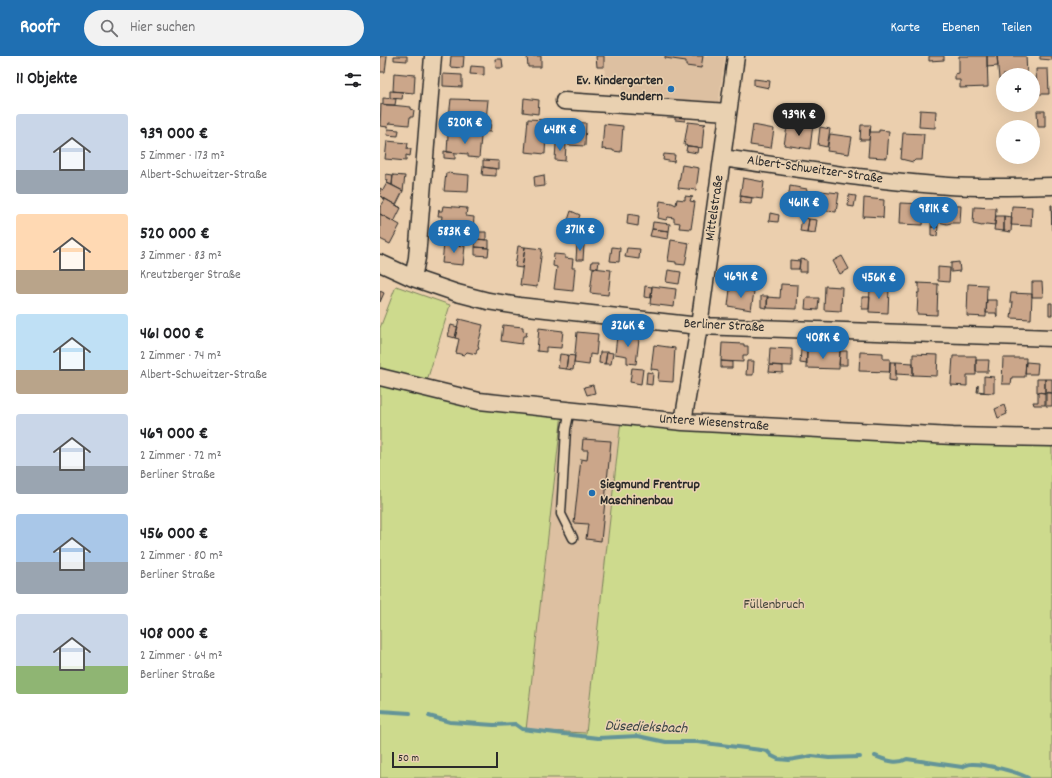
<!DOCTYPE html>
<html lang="de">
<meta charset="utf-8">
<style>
:root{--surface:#fff;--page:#f2f2f2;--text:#202124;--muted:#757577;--accent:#1f6fb2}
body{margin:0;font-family:Dekko,sans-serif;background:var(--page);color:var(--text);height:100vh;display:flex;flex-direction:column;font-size:15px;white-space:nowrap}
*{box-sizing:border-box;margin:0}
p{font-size:13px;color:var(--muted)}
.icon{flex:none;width:22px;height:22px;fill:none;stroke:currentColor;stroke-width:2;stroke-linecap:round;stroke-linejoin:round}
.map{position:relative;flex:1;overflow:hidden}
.drawer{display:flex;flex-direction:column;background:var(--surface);width:380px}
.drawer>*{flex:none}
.fabs{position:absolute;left:616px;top:12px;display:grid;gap:8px}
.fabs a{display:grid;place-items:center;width:44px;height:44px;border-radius:50%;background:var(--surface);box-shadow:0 4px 16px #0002;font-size:20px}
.scale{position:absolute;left:12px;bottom:10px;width:106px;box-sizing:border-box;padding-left:4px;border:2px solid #2b2b2b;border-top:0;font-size:11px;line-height:14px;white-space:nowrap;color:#2b2b2b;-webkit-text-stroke:3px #e9d1b1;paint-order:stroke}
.price{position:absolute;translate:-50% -34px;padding:0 9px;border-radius:14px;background:var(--accent);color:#fff;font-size:13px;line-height:26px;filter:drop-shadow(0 1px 2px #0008)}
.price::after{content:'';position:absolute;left:50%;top:24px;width:12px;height:9px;margin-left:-6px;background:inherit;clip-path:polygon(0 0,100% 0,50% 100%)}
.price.current{background:#222;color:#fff}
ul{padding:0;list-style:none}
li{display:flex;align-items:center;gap:12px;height:100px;padding:0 16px}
li span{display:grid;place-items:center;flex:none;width:112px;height:80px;border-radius:4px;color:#555}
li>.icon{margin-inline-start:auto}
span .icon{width:48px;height:48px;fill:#fffc;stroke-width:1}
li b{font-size:17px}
h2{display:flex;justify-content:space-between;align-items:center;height:48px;padding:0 16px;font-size:17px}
header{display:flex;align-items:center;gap:24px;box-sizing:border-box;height:56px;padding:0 20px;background:var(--accent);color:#fff}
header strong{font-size:19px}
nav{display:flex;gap:22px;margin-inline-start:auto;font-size:14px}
.search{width:280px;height:36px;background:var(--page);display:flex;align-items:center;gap:10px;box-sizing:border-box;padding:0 14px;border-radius:22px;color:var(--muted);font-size:15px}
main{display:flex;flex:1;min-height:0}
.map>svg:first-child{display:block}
</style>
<header>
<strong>Roofr</strong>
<div class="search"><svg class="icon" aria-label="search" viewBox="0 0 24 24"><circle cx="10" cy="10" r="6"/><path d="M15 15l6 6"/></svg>Hier suchen</div>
<nav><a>Karte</a><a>Ebenen</a><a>Teilen</a></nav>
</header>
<main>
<section class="drawer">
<h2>11 Objekte<svg class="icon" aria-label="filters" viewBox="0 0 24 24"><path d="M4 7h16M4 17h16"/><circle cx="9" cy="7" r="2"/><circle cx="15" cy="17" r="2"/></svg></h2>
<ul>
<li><span style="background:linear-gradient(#c9d6e8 70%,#9aa5b1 0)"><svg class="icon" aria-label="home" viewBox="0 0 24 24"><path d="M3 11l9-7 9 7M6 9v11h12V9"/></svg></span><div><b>939 000 €</b><p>5 Zimmer · 173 m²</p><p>Albert-Schweitzer-Straße</p></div></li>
<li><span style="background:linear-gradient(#ffd9b3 70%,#b9a48a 0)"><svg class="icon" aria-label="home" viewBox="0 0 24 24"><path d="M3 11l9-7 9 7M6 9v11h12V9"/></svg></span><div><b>520 000 €</b><p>3 Zimmer · 83 m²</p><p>Kreutzberger Straße</p></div></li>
<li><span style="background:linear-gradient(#bfe0f5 70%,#b9a48a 0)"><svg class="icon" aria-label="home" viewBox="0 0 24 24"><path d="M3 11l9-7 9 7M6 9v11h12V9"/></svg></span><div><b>461 000 €</b><p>2 Zimmer · 74 m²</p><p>Albert-Schweitzer-Straße</p></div></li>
<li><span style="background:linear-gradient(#c9d6e8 65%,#9aa5b1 0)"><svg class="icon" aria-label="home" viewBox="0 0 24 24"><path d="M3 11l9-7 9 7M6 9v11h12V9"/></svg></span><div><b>469 000 €</b><p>2 Zimmer · 72 m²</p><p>Berliner Straße</p></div></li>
<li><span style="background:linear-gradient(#a9c7e8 60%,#9aa5b1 0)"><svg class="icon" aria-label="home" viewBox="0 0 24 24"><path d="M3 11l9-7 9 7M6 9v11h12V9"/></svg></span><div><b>456 000 €</b><p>2 Zimmer · 80 m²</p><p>Berliner Straße</p></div></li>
<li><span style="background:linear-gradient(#c9d6e8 65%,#8fb573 0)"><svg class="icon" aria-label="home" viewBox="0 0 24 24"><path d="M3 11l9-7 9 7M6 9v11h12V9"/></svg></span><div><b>408 000 €</b><p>2 Zimmer · 64 m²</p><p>Berliner Straße</p></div></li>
</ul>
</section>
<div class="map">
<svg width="672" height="722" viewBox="0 0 672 722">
<rect width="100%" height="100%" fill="#ebcfae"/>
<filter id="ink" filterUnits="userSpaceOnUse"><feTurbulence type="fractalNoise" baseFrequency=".025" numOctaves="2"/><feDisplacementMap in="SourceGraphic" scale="8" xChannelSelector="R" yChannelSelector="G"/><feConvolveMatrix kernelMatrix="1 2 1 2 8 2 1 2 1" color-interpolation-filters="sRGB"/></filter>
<g filter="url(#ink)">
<path fill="#ddc0a1" d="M224,0H345L338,51L241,44L242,22L225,20Z
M182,363L240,369L206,677L146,674Z"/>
<path fill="#cdda8d" stroke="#7c825c" d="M16,230L70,249L46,328L0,311V272Z
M0,327L182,357L146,674L206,677L241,364L672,385V722H0Z"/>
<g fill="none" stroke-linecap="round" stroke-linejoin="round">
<path stroke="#639498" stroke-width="4" d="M0,655L30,657
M49,660L70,666L114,669L135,668L142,673L218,682L258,680L286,686H317L381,694L387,695L392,700L398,703L409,704L432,700L449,702L480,701
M495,700C506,704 516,709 527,703L582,711C584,710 588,708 591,708C602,707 639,716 648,722"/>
</g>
<path fill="#cba68a" stroke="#2b2b2b" d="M0,0H7L5,16H0Z
M14,0H27V5L14,4Z
M71,0H84L83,12L70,11Z
M147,0H161V11H148Z
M216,0H224V11H217Z
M285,0H323L321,12L306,10V5L285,2Z
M549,0H564V4L549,5Z
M579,0H607L608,31L580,32V24H575V18L579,17Z
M607,0H617L618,10L607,11Z
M617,0H646L647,19H623V23H619Z
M660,0H672V4L660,3Z
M115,3H122L123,12H116Z
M91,10L104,11V19L90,18Z
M656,13H668L669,38H657Z
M14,17L35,19L34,37L13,35Z
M63,18L82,19V31L63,30Z
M374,23L390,25L389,32L374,29Z
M10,35L23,36L22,43L10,42Z
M3,42L16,43L15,49H3Z
M144,42L159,44L158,58L143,56Z
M71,43L108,44L106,64L69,61Z
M1,48L31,51V53L34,54L33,61H30L29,69L9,67L8,71L0,70Z
M403,51L410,52L408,65L401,64Z
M540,54L556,55L555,72L539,71Z
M657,55H665V71H658Z
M295,58L305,59V65L295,64Z
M91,63L111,64L110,76L91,74Z
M148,63L167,64V67H172L171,78L166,77L165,98L145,96Z
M190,66L206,67L205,90L188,89Z
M308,66L326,68L324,69L322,92L304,89Z
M424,67L433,68L430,93L404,89L407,71L423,73Z
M224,68L243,70L241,96L233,95V94L223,93L222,94Z
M373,69L394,73L391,92L370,89Z
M481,69H491L489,84H480Z
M440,71L450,73L447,91L438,89Z
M8,73L19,74L18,80L7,79Z
M490,73V76H499V74L509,75L507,102L488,101Z
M523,77L544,78L542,104H535L533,106L521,103Z
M450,78L472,81L469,98L447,95Z
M68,79L101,81L99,102L88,101V98L67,96Z
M7,85L28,87L27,93H31L30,100L26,99V105L5,103Z
M176,88L186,89L185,105L175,104Z
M307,90L318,91L317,97L306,95Z
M64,95L75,97V103L64,102Z
M284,98L295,99L294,106L283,104Z
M632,101H650V103H632Z
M103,104L119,105V113L103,111Z
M302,109L319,112L316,134L298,132Z
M103,111L116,113V120L102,119Z
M66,117L89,119L88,136L64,135Z
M6,118L13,119L12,129L7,127L8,124L6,123Z
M13,119L25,120L23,135L12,129Z
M164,119L165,130L155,131L154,121Z
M363,122L384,126L382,143L360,140Z
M7,127L23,135L16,149L21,152L0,140V132L3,134Z
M410,130L427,133L424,156L401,153L402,144L408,145Z
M441,135L459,137L456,156L439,154Z
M469,139L476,140L474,151L468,150Z
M0,140L21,152L14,166L0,158V150H1L5,144Z
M305,140L313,141L311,142L310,145L315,146L311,173L299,172L300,167L294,166V162L288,161L286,164L278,162L280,145L292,147L296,149L297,143L305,144Z
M361,140L372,142L371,148L360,147Z
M484,142L504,144L503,163L502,161L484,160L483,162Z
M520,147L545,148L543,169L519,168Z
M559,149L581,150L580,167H571L567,168L558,166Z
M671,149H672V174Z
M63,150L87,152L86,160L94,161L93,173L84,172V169L61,168L62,160H58L59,153V155H62Z
M632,150L652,151L651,170L631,169Z
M594,151L616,152L615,169L606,168L602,170L593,168Z
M552,154H559L558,171H551Z
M191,155L200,159L196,170L187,167Z
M390,157L399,159L398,166L389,165Z
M0,158L20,169L10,188L0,183Z
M248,158L259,160L258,170L247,168Z
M616,160H624V175L614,174Z
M624,160L632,161L631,176L624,175Z
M422,161L429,163L427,176L420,175Z
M429,163L437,164L435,177L427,176Z
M273,166L290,168L289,175L272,173Z
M551,171H558L557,180L551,179Z
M272,173L289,175L288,183L270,180Z
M96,176H106V184L96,183Z
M96,183L109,184V192L95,191Z
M291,184L309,187L305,209L296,208V206L288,205Z
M64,188L85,190L83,209L62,207Z
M197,188L204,189L203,204H196Z
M138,190L145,191L142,212L135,211Z
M95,191L109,192L108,200L95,199Z
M145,191L162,193L157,231L140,229Z
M232,191L240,192L239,206L230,205Z
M247,192L260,193L259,203L245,201Z
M174,198L185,199V202L193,203L192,212H195L193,235L174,233L177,211L173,210Z
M462,200L469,213L460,218L453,205Z
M420,203L427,204V216H419Z
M410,204L420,205L419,213H410Z
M212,205H219L218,212L211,211Z
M579,206L580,215L571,216V207Z
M558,211L570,212L569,226L558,225Z
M213,212L231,214L228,239L210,237Z
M376,212L382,213V224L375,223Z
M288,214L301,216L299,228L286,226Z
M652,226H662L663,241H652Z
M537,227L558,228L557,259L537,258L538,238L537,237H539V228Z
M401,228L418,229L417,253L387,252V241L400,242Z
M588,228L607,229L606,261L587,260Z
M265,230L272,231L271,242L264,241Z
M272,230L296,233L294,251L270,248Z
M445,230L462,231L461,255L444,254Z
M490,231L509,232L508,257L489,256Z
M350,233L374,236L371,254L348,250Z
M0,235L4,237L0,246Z
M631,237L652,238L651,263L631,262L633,246H630Z
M381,240H388L387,252L381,251Z
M482,241H490L489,253H482Z
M426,242H439L438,254L425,253Z
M607,244H617V262L616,257H606Z
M669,247H672V259H669Z
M79,263L103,269L98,289L99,292L97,293L96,298L87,296L84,299L76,297L79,283L75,282Z
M71,269L78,271L75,282L68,280Z
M123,269L143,271V275L147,276L146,280H143L142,288L121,285Z
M159,272L183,275L181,292L166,291V296L157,295Z
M197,276L218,278L216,299L210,298L209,309L194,307Z
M237,280L259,283L256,308L247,307V300L235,298Z
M342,287L364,288V290H368V299H363V306L341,305Z
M274,289L295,292L293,326L278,325L279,314L271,313Z
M390,292L412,293V310L389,309Z
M421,293L427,294V308L420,307Z
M427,294L460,295L459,313L426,312Z
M460,295H467V309H459Z
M220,296H227L225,308L219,307Z
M227,296L233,297L231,308H225Z
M480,296L503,297V303H510V316L479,315Z
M180,298L188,299L186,313L178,312Z
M533,298L558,299L557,320L533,319Z
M188,299L195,300L193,314L186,313Z
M573,300H596V319H587V330L571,329Z
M623,302H646L645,321H632L631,328H622Z
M596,304H609L608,316H596Z
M341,305L352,306V312H341Z
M367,305H374L373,319H366Z
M510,306H516V325L509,324Z
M516,306L533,307V319L516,318Z
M646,306L658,307L657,318H645Z
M390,309L403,310V317L389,316Z
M252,312L263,313L261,328L250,326Z
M267,316L273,317L272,329L266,328Z
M604,320L614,321V337L597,336L598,329V335L604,336Z
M657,323H665V337L657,336Z
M665,323H672V337H665Z
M213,329L215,337L207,339L204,331Z
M658,336L665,337V349H654L653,346H658Z
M666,336L672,337V350H666Z
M624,349L627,358L618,362L615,353Z
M203,383L231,385L221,485L206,483L208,468L194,467L201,403L207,404L208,394H202Z"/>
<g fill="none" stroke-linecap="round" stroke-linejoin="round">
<g stroke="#2b2b2b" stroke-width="11">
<path id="service" d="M190,354L186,373L181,458L193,482"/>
</g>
<g stroke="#2b2b2b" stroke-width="19">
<path id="minor" d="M184,45L348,56
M342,102C417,112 493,125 569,130C603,132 638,131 672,130
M0,207L33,222L77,237L108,245L139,250L319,270L672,282
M33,222L37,202L53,0
M0,321L99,345L303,366L573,380L672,382
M303,366L319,270L356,0"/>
</g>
<use href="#service" stroke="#e9d1b1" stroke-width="8"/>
<use href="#minor" stroke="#e9d1b1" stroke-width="16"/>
</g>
</g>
<g fill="#1f6fb2" stroke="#e9d1b1" stroke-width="1.5">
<circle cx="291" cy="33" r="4"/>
<circle cx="212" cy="437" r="4"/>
</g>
<g text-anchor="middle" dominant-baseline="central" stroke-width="3" stroke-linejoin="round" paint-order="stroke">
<g font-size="14" font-weight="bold" fill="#2b2b2b" stroke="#e9d1b1" text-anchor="end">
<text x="283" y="25">Ev. Kindergarten<tspan x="283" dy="16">Sundern</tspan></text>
<text x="220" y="429" text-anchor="start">Siegmund Frentrup<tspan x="220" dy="16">Maschinenbau</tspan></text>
</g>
<g font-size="14" fill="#2b2b2b" stroke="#e9d1b1">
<text transform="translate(435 114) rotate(8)">Albert-Schweitzer-Straße</text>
<text transform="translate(335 152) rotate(-82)">Mittelstraße</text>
<text transform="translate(344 270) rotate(3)">Berliner Straße</text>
<text transform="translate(334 367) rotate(4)">Untere Wiesenstraße</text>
</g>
<g font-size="14" fill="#43453a" stroke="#e9d1b1">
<text x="394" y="549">Füllenbruch</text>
</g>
<g font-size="15" font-style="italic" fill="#394546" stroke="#e9d1b1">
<text transform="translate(266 672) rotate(2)">Düsedieksbach</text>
</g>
</g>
</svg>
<div class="fabs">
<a>+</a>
<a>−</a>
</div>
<div class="scale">50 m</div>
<b class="price current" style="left:419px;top:81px">939K €</b>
<b class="price" style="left:85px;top:89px">520K €</b>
<b class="price" style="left:180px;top:96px">648K €</b>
<b class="price" style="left:424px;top:169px">461K €</b>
<b class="price" style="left:554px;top:175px">981K €</b>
<b class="price" style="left:200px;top:196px">371K €</b>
<b class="price" style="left:74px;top:198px">583K €</b>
<b class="price" style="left:361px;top:243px">469K €</b>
<b class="price" style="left:499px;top:244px">456K €</b>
<b class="price" style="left:248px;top:292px">326K €</b>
<b class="price" style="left:443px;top:304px">408K €</b>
</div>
</main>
